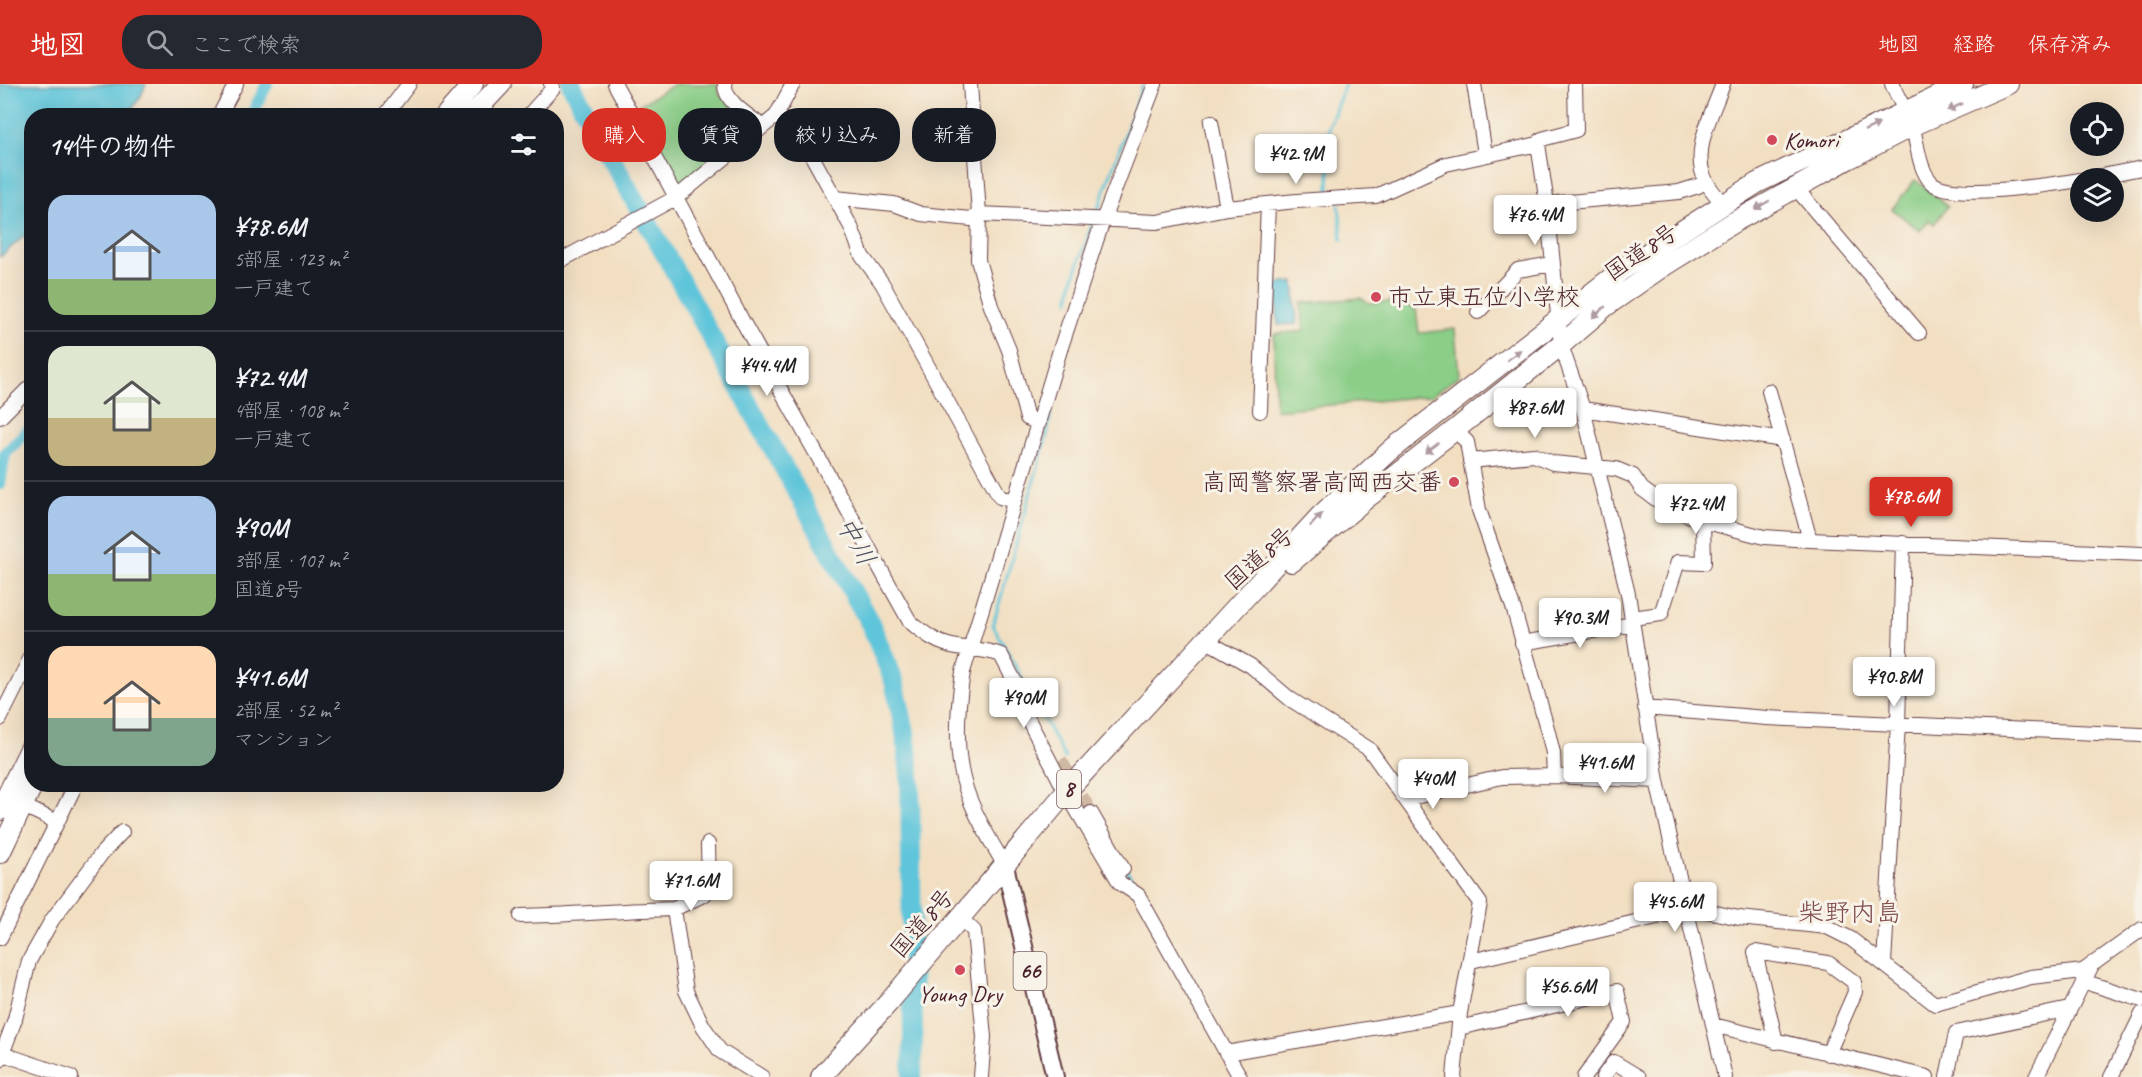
<!DOCTYPE html>
<html lang="ja">
<meta charset="utf-8">
<style>
:root{--surface:#171b24;--page:#242831;--text:#f1f3f6;--muted:#9ea1a6;--line:#363941;--accent:#d93025}
body{margin:0;font-family:Caveat,"Klee One",sans-serif;background:var(--page);color:var(--text);height:100vh;display:flex;flex-direction:column;font-size:22px;white-space:nowrap}
*{box-sizing:border-box;margin:0}
p{font-size:20px;color:var(--muted)}
.icon{flex:none;width:33px;height:33px;fill:none;stroke:currentColor;stroke-width:2;stroke-linecap:round;stroke-linejoin:round}
.map{position:relative;flex:1;overflow:hidden}
.details{position:absolute;left:24px;top:24px;width:540px;height:684px;display:flex;flex-direction:column;background:var(--surface);border-radius:24px;box-shadow:0 6px 24px #0002}
.details>*{flex:none}
.banner{position:absolute;left:582px;top:24px;width:570px;height:54px;display:flex;gap:12px}
.buttons{position:absolute;left:2070px;top:18px;display:grid;gap:12px}
.buttons a{display:grid;place-items:center;width:54px;height:54px;border-radius:50%;background:var(--surface);box-shadow:0 6px 24px #0002;font-size:30px}
.price{position:absolute;translate:-50% -51px;padding:0 14px;border-radius:6px;background:#fff;color:#222;font-size:20px;line-height:39px;filter:drop-shadow(0 2px 3px #0008)}
.price::after{content:'';position:absolute;left:50%;top:36px;width:18px;height:14px;margin-left:-9px;background:inherit;clip-path:polygon(0 0,100% 0,50% 100%)}
.price.on{background:var(--accent);color:#fff}
ul{padding:0;list-style:none}
li{display:flex;align-items:center;gap:18px;height:150px;padding:0 24px}
li+li{border-top:2px solid var(--line)}
li span{display:grid;place-items:center;flex:none;width:168px;height:120px;border-radius:18px;color:#555}
li>.icon{margin-inline-start:auto}
span .icon{width:72px;height:72px;fill:#fffc;stroke-width:1}
li b{font-size:26px}
h2{display:flex;justify-content:space-between;align-items:center;height:72px;padding:0 24px;font-size:26px}
.tag{padding:0 21px;border-radius:24px;background:var(--surface);box-shadow:0 6px 24px #0002;font-size:21px;line-height:54px}
.tag.on{background:var(--accent);color:#fff}
header{display:flex;align-items:center;gap:36px;box-sizing:border-box;height:84px;padding:0 30px;background:var(--accent);color:#fff}
header strong{font-size:28px}
nav{display:flex;gap:33px;margin-inline-start:auto;font-size:21px}
.search{width:420px;height:54px;background:var(--page);display:flex;align-items:center;gap:15px;box-sizing:border-box;padding:0 21px;border-radius:24px;color:var(--muted);font-size:22px}
.map>svg:first-child{display:block}
</style>
<header>
<strong>地図</strong>
<div class="search"><svg class="icon" aria-label="search" viewBox="0 0 24 24"><circle cx="10" cy="10" r="6"/><path d="M15 15l6 6"/></svg>ここで検索</div>
<nav><a>地図</a><a>経路</a><a>保存済み</a></nav>
</header>
<div class="map">
<svg width="2142" height="993" viewBox="0 0 2142 993">
<rect width="100%" height="100%" fill="#f7f3e8"/>
<filter id="ink" filterUnits="userSpaceOnUse"><feTurbulence type="fractalNoise" baseFrequency=".0167" numOctaves="2"/><feDisplacementMap in="SourceGraphic" scale="12" xChannelSelector="R" yChannelSelector="G"/><feConvolveMatrix kernelMatrix="1 2 1 2 8 2 1 2 1" color-interpolation-filters="sRGB"/></filter>
<filter id="wash" filterUnits="userSpaceOnUse"><feTurbulence type="fractalNoise" baseFrequency=".008" numOctaves="4" result="noise"/><feDisplacementMap in="SourceGraphic" scale="24" xChannelSelector="R" yChannelSelector="G"/><feGaussianBlur stdDeviation="1.35" result="paint"/><feColorMatrix in="noise" values="0 0 0 0 0 0 0 0 0 0 0 0 0 0 0 0 0 1.4 0 .05"/><feComposite in="paint" operator="in"/></filter>
<g filter="url(#wash)">
<rect width="100%" height="100%" fill="#f2dfc2"/>
<path fill="#8ace87" stroke="#6a7659" stroke-width="1.5" d="M675,0H717L719,10L751,41L749,50L679,100L639,21Z
M1915,96L1948,122L1934,140L1929,136L1920,147L1892,125Z
M1361,214L1368,219L1397,217L1416,225L1419,249L1455,245L1459,292L1431,312L1275,326L1274,250L1304,247L1301,219Z"/>
<path fill="#5ec5da" stroke="#547282" stroke-width="1.5" d="M0,0H146L140,14L127,31L32,32L31,146L0,173Z
M1294,198L1297,240L1278,241L1275,200Z"/>
<g fill="none" stroke-linecap="round" stroke-linejoin="round">
<path stroke="#5ec5da" stroke-width="3" d="M1329,110V43L1345,0
M1339,121L1342,156
M1096,131L1143,0
M1069,217L1072,199L1092,140
M1054,309L1047,351L993,541L1065,674
M1127,786L1137,804"/>
<path stroke="#5ec5da" stroke-width="12" d="M251,32L267,0
M0,400L5,370L32,342"/>
<path stroke="#5ec5da" stroke-width="20" d="M571,0L597,50L673,184L871,541L894,597L905,648L910,691L913,957L912,993"/>
</g>
</g>
<g filter="url(#ink)">
<g fill="none" stroke-linecap="round" stroke-linejoin="round">
<path stroke="#d0b9a4" stroke-width="14" stroke-dasharray="14 7" stroke-linecap="butt" d="M1060,676L1091,729"/>
<g stroke="#633c42" stroke-width="16">
<path id="minor" d="M615,0L743,238L910,538C922,547 933,557 948,561C965,566 983,564 1001,571L1015,598L1017,614L1066,708L1120,799L1138,811L1240,993
M725,0C724,18 751,33 763,43
M970,0L979,130L978,176L991,222L1009,266L1027,334L1039,339
M1474,0L1485,70
M1723,0C1713,28 1690,68 1706,97C1710,105 1717,113 1723,120
M1892,0C1898,14 1906,27 1912,42C1918,59 1918,84 1931,98C1950,117 2053,100 2080,96
M219,32L236,0
M385,32L409,0
M528,32L553,4L551,0
M776,32L796,43L851,143L862,172L882,199L1000,413L1014,417
M1211,38L1227,124
M1538,60L1547,120L1561,261L1583,325L1628,510L1657,697L1725,993
M2091,94L2142,84
M1795,103L1919,249
M835,114L894,120L921,130L971,135L979,130L1157,138L1227,124L1297,117L1376,112L1446,80L1538,60L1542,55L1576,46L1575,0
M1547,120L1679,108L1698,102L1705,97
M556,179L677,113L776,32L793,0
M1478,228L1518,186L1552,180
M1769,307L1810,456L2142,470
M1583,325L1783,356
M1260,327L1268,120
M0,333L32,301
M1455,346L1467,358L1479,426L1514,526L1548,648L1553,669L1554,692
M1470,377L1534,371L1553,379L1616,385L1633,392L1642,405L1664,421L1703,437L1764,453L1810,456
M1632,534L1661,530L1678,478L1704,479L1703,437
M1205,556L1251,582L1290,615L1369,665L1480,819L1460,929L1454,993
M1522,559L1633,540
M1645,624L1767,634L2142,651
M0,635L32,571
M1406,715L1502,693L1554,692L1657,697
M32,726L57,738
M1091,729L1123,785
M1005,782C988,752 967,720 961,685C955,653 958,620 963,588L1060,266L1103,136L1155,0
M1684,822L1739,834L1827,843L1851,855L1935,920L2031,893L2083,887L2142,845
M674,825L705,810L709,802L708,760
M521,832C572,831 623,826 674,825L686,907L703,942L720,967L762,993
M960,834L974,847L984,953L981,993
M0,854L76,700
M1471,877L1686,826
M1884,879L1898,640L1903,459
M2085,898L2142,916
M1713,941L1927,993
M1459,944L1617,907L1624,938L1584,993
M1776,958L1755,868L1828,879L1854,898L1855,908L1828,970
M0,969L71,993
M1226,969L1460,929
M0,976L15,935L29,877L52,836L102,769L122,748
M1603,993L1614,978L1639,993
M1947,993L1956,949L2069,925
M2036,993L2093,879
M2111,993L2142,930"/>
</g>
<g stroke="#633c42" stroke-width="20">
<path id="major" d="M1005,782L1055,993"/>
</g>
<g stroke="#633c42" stroke-width="22">
<path id="highway" d="M445,32L473,0
M471,32L501,0
M1292,478L1368,413L1455,346L1561,261L1606,222L1659,185L1734,138L1848,75L1912,42L2008,0
M0,726L32,661
M0,769L33,700
M821,993L889,918L1066,708L1321,431L1391,366L1619,188L1666,157L1757,99L1963,0"/>
</g>
<use href="#minor" stroke="#fff" stroke-width="14"/>
<use href="#major" stroke="#fff" stroke-width="16"/>
<use href="#highway" stroke="#fff" stroke-width="20"/>
</g>
<defs><path id="oneway-solid" d="M-6-.8H1V-3.2L6.5 0L1 3.2V.8H-6Z" transform="scale(1.5)"/></defs>
<g fill="#ae9aa0">
<use href="#oneway-solid" transform="translate(1955 23) rotate(156)"/>
<use href="#oneway-solid" transform="translate(1872 43) rotate(-26)"/>
<use href="#oneway-solid" transform="translate(1762 121) rotate(150)"/>
<use href="#oneway-solid" transform="translate(1599 228) rotate(139)"/>
<use href="#oneway-solid" transform="translate(1514 271) rotate(-38)"/>
<use href="#oneway-solid" transform="translate(1432 364) rotate(143)"/>
<use href="#oneway-solid" transform="translate(1316 436) rotate(-47)"/>
</g>
</g>
<g fill="#d1495b" stroke="#f7f3e8" stroke-width="2">
<circle cx="1772" cy="56" r="6"/>
<circle cx="1376" cy="213" r="6"/>
<circle cx="1454" cy="398" r="6"/>
<circle cx="960" cy="886" r="6"/>
</g>
<g text-anchor="middle" dominant-baseline="central" stroke-width="6" stroke-linejoin="round" paint-order="stroke">
<g fill="#f7f3e8" stroke="#7e5f64" stroke-width="1.5">
<rect x="1057" y="686" width="24" height="38" rx="4.5"/>
<rect x="1013.5" y="868" width="33" height="38" rx="4.5"/>
</g>
<g font-size="22" font-weight="bold" fill="#4a1f2b">
<text x="1069" y="705">8</text>
<text x="1030" y="887">66</text>
</g>
<g font-size="24" fill="#4a1f2b" stroke="#f7f3e8" text-anchor="start">
<text x="1784" y="56">Komori</text>
<text x="1388" y="213">市立東五位小学校</text>
<text x="1442" y="398" text-anchor="end">高岡警察署高岡西交番</text>
<text x="960" y="910" text-anchor="middle">Young Dry</text>
</g>
<g font-size="24" fill="#4a1f2b" stroke="#f7f3e8">
<text transform="translate(1641 168) rotate(-34)">国道8号</text>
<text transform="translate(1259 474) rotate(-41)">国道8号</text>
<text transform="translate(922 839) rotate(-49)">国道8号</text>
</g>
<g font-size="26" font-style="italic" fill="#505160" stroke="#f7f3e8">
<text transform="translate(856 457) rotate(61)">中川</text>
</g>
<g font-size="26" fill="#804b4c" stroke="#f7f3e8">
<text x="1850" y="828">柴野内島</text>
</g>
</g>
</svg>
<div class="buttons">
<a><svg class="icon" aria-label="locate" viewBox="0 0 24 24"><circle cx="12" cy="12" r="6"/><path d="M12 2v4M12 18v4M2 12h4M18 12h4"/></svg></a>
<a><svg class="icon" aria-label="layers" viewBox="0 0 24 24"><path d="M12 4l9 5-9 5-9-5zM3 14l9 5 9-5"/></svg></a>
</div>
<b class="price" style="left:1296px;top:101px">¥42.9M</b>
<b class="price" style="left:1535px;top:162px">¥76.4M</b>
<b class="price" style="left:767px;top:313px">¥44.4M</b>
<b class="price" style="left:1535px;top:355px">¥87.6M</b>
<b class="price on" style="left:1911px;top:444px">¥78.6M</b>
<b class="price" style="left:1696px;top:451px">¥72.4M</b>
<b class="price" style="left:1580px;top:565px">¥90.3M</b>
<b class="price" style="left:1894px;top:624px">¥90.8M</b>
<b class="price" style="left:1024px;top:645px">¥90M</b>
<b class="price" style="left:1605px;top:710px">¥41.6M</b>
<b class="price" style="left:1433px;top:726px">¥40M</b>
<b class="price" style="left:691px;top:828px">¥71.6M</b>
<b class="price" style="left:1675px;top:849px">¥45.6M</b>
<b class="price" style="left:1568px;top:934px">¥56.6M</b>
<div class="banner">
<a class="tag on">購入</a>
<a class="tag">賃貸</a>
<a class="tag">絞り込み</a>
<a class="tag">新着</a>
</div>
<section class="details">
<h2>14件の物件<svg class="icon" aria-label="filters" viewBox="0 0 24 24"><path d="M4 7h16M4 17h16"/><circle cx="9" cy="7" r="2"/><circle cx="15" cy="17" r="2"/></svg></h2>
<ul>
<li><span style="background:linear-gradient(#a9c7e8 70%,#8fb573 0)"><svg class="icon" aria-label="home" viewBox="0 0 24 24"><path d="M3 11l9-7 9 7M6 9v11h12V9"/></svg></span><div><b>¥78.6M</b><p>5部屋 · 123 m²</p><p>一戸建て</p></div></li>
<li><span style="background:linear-gradient(#dfe7d0 60%,#c2b280 0)"><svg class="icon" aria-label="home" viewBox="0 0 24 24"><path d="M3 11l9-7 9 7M6 9v11h12V9"/></svg></span><div><b>¥72.4M</b><p>4部屋 · 108 m²</p><p>一戸建て</p></div></li>
<li><span style="background:linear-gradient(#a9c7e8 65%,#8fb573 0)"><svg class="icon" aria-label="home" viewBox="0 0 24 24"><path d="M3 11l9-7 9 7M6 9v11h12V9"/></svg></span><div><b>¥90M</b><p>3部屋 · 107 m²</p><p>国道8号</p></div></li>
<li><span style="background:linear-gradient(#ffd9b3 60%,#7fa58c 0)"><svg class="icon" aria-label="home" viewBox="0 0 24 24"><path d="M3 11l9-7 9 7M6 9v11h12V9"/></svg></span><div><b>¥41.6M</b><p>2部屋 · 52 m²</p><p>マンション</p></div></li>
</ul>
</section>
</div>
